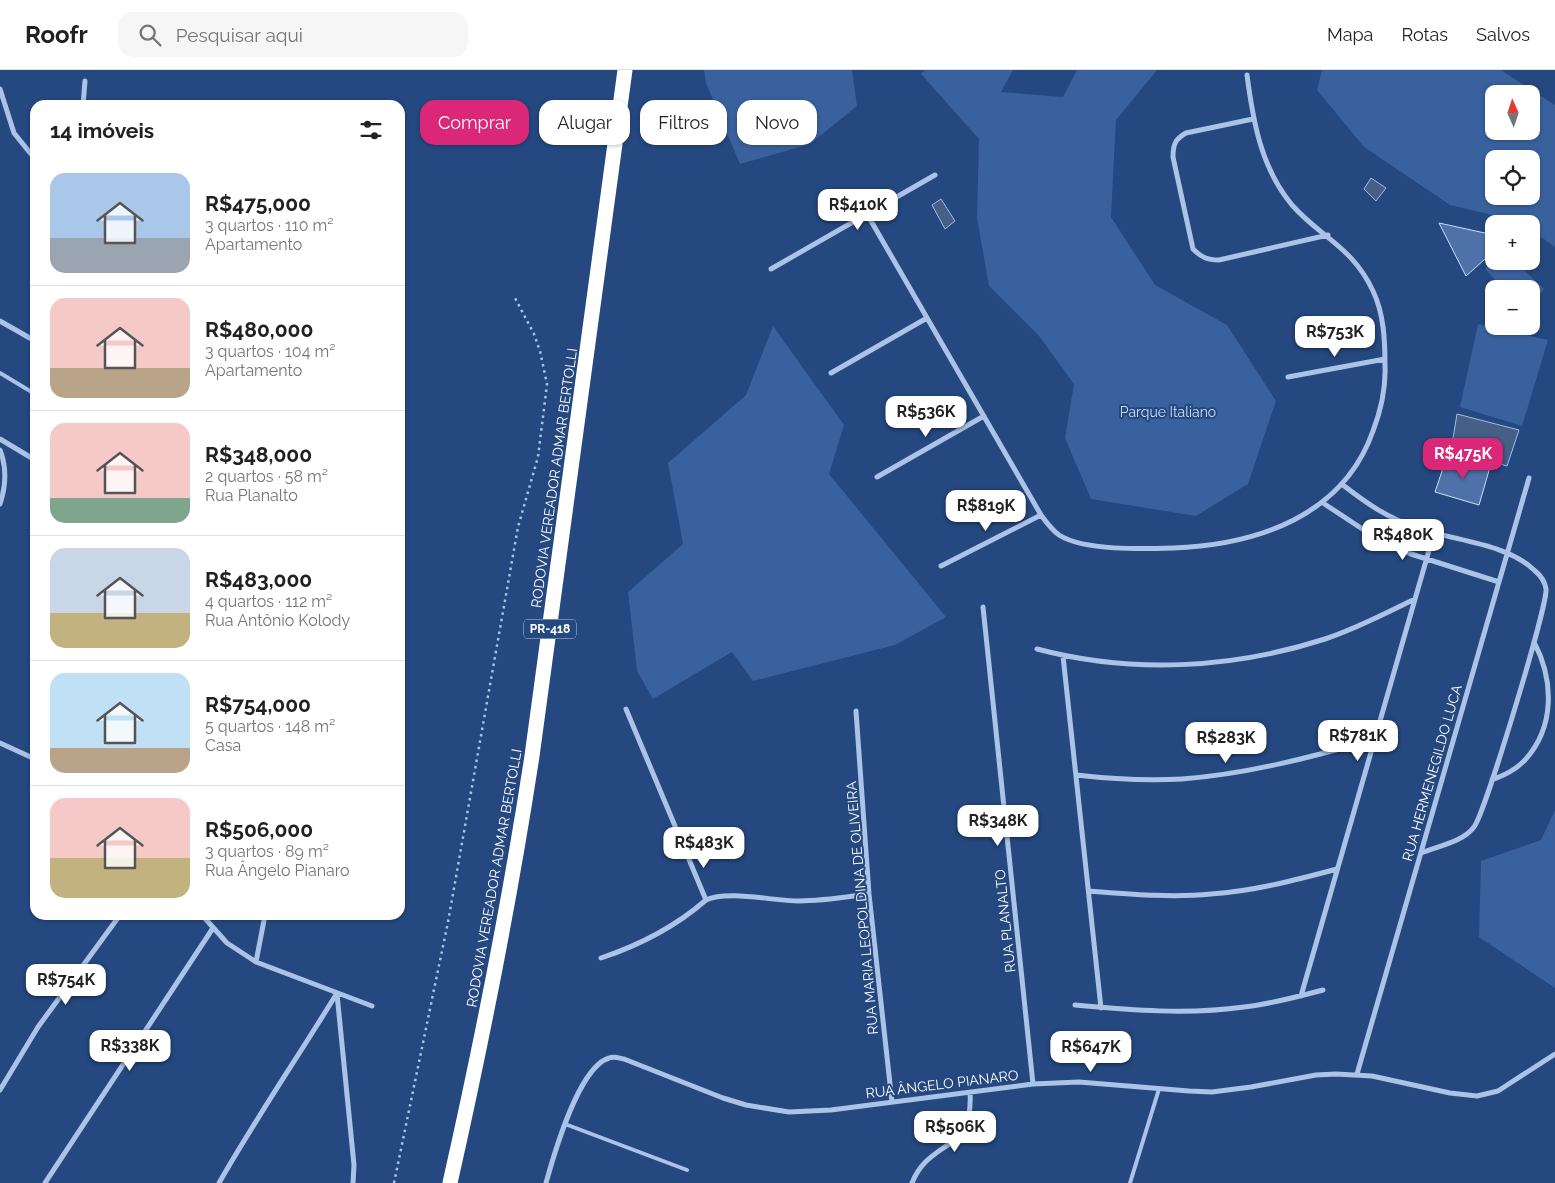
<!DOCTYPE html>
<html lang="pt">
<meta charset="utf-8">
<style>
:root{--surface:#fff;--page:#f6f6f6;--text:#202124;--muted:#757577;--line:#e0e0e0;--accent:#db2777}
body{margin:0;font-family:Raleway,sans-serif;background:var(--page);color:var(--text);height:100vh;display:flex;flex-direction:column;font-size:19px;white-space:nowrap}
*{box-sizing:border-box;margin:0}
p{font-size:16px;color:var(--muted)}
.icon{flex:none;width:28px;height:28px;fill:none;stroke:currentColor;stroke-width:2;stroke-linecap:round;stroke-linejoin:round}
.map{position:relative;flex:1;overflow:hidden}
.drawer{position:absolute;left:30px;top:30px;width:375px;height:820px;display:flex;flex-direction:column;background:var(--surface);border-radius:15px;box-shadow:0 1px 4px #0004}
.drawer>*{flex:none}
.hud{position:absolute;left:420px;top:30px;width:475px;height:45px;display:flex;gap:10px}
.needle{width:32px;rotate:357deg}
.fabs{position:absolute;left:1485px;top:15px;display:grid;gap:10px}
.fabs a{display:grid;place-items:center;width:55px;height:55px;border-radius:10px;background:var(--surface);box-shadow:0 1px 4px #0004;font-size:25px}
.price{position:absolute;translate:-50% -42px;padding:0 11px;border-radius:10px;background:#fff;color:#222;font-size:16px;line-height:32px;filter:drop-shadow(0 1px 2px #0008)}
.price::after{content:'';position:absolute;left:50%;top:30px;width:15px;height:11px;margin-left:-8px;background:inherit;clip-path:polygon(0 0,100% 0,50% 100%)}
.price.active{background:var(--accent);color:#fff}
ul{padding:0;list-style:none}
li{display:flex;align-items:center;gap:15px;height:125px;padding:0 20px}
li+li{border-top:1px solid var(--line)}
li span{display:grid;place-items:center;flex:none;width:140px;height:100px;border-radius:15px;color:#555}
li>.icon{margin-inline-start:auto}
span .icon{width:60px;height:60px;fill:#fffc;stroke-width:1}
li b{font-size:21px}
h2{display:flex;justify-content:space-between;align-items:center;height:60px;padding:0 20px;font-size:21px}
.chip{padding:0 18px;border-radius:15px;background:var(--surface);box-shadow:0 1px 4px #0004;font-size:18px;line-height:45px}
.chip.active{background:var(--accent);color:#fff}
header{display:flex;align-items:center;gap:30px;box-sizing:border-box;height:70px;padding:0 25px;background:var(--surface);border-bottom:1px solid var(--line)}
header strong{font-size:24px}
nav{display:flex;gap:28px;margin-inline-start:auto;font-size:18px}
.search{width:350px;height:45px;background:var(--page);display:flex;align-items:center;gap:12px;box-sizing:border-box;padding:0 18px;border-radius:15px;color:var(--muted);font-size:19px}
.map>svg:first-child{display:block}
</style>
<header>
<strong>Roofr</strong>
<div class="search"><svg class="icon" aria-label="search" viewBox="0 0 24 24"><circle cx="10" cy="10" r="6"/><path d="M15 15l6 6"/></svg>Pesquisar aqui</div>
<nav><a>Mapa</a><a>Rotas</a><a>Salvos</a></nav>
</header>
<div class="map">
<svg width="1555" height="1113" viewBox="0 0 1555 1113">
<rect width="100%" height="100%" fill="#24487f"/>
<path fill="#39619d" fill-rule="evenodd" d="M704,0H852L857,36L810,74L740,94L706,13Z
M925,0H1013L1001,22L1063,27L1077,0H1157L1116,50L1111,147L1155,215L1227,255L1276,331L1248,414L1196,446L1091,429L1065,368L1074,314L1039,266L989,216L977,148L979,69L921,4Z
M1322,0H1501L1555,35V177L1531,160V154H1522L1518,151L1450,135L1364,77L1317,20ZM1494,24H1531V61H1494ZM1494,89H1531V126H1494Z
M1494,189V191H1514L1544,219L1531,236V219H1504L1485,199Z
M1478,254L1548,270L1522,356L1460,337Z
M773,256L844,355L829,404L946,547L895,575L753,611L732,582L653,629L637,601L628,522L683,474L668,393L746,325Z
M1555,740V918L1479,867L1481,791L1541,770Z"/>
<path fill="#455f87" stroke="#9fbde7" d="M1371,108L1386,118L1376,131L1364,119Z
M941,129L955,151L945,159L932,135Z
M1457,344L1519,360L1507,396L1451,380Z"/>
<path fill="#4d71a8" stroke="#cedef5" d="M1439,153L1494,165V181L1466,206Z
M1447,386L1490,397L1479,435L1435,422Z"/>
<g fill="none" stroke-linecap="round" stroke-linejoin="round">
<path stroke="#aac3e6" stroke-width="2.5" stroke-dasharray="2.5 4" stroke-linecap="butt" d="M394,1113L448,852L518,457L538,387L547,314L540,281L534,264L515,228"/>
<path stroke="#aac3e6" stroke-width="4" d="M0,303L35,324
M565,1054L687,1100
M1130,1113L1159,1019"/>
<path stroke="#aac3e6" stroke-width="5" d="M0,19L14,63L35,89
M83,35L85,11
M1253,49L1186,63C1175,69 1173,75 1173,87L1193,179C1201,187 1207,190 1219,190L1328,165
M867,144L1041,445C1046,452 1052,460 1059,465C1084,481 1144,479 1173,478C1257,475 1343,446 1373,361C1381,340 1386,318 1385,295C1385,271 1384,244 1373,221C1352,176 1321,168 1292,135C1261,98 1253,51 1247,5
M771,199L935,105
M0,251L35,271
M831,303L927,248
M1288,307L1385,289
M0,369L35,390
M0,380C7,398 6,416 0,434
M877,407L984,346
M1343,415C1366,433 1389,449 1418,458C1454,471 1506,473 1534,500C1539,504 1545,511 1546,519C1548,534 1485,743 1474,757C1463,772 1438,776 1421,783
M1323,433L1373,466L1411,484L1499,512
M941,496L1041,445
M983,537L1033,1014
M1037,579C1131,604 1232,599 1325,569C1356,559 1386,543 1415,529
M1063,586L1101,938
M626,639L706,830C728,820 773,831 799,831C823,831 846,827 869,824
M856,641L869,824L892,1032
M0,673L35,689
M1076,705C1111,709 1146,711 1182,709C1248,704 1312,687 1375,669
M1492,710C1504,705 1516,700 1525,690C1555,657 1554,610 1534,572
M1089,821C1129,824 1170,828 1211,824C1254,821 1296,810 1337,799
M202,845L227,873L256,892L372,936
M601,888C640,875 675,857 706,830
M256,892L265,845
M337,924L354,1095L353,1113
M1301,926L1434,463
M1075,935C1131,940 1188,945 1244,937C1271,934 1297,927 1323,920
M1357,1004L1529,408
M0,1020L38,957L120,845
M45,1113L213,858
M219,1113C256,1048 298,987 337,923
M546,1113C554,1084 579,997 609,988C614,986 619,988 624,989L723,1028L746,1035L789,1042L831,1040L1033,1014L1079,1012L1189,1021L1212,1022L1251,1017L1316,1005L1336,1004L1372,1006L1450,1023L1477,1026L1498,1021L1555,984
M912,1113C930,1068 974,1084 970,1022"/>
<path stroke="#fff" stroke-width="15" d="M450,1113C482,971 510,830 532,686L625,0"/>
</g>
<g text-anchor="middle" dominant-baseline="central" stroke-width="4" stroke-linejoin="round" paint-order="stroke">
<rect fill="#24487f" stroke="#bdc8d9" stroke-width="1" x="524" y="549.5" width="52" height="19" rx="4"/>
<g font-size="12" font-weight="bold" fill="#fff">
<text x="550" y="559">PR-418</text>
</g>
<g font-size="14" fill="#cedef5" stroke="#24487f">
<text x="1168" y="342">Parque Italiano</text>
</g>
<g font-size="14" fill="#fff" stroke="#24487f">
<text transform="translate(554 408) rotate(-82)">RODOVIA VEREADOR ADMAR BERTOLLI</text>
<text transform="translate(1432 703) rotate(-74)">RUA HERMENEGILDO LUCA</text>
<text transform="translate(494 808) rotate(-80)">RODOVIA VEREADOR ADMAR BERTOLLI</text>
<text transform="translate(862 838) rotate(-95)">RUA MARIA LEOPOLDINA DE OLIVEIRA</text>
<text transform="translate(1005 851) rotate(-96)">RUA PLANALTO</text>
<text transform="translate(942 1014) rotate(-7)">RUA ÂNGELO PIANARO</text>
</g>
</g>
</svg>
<div class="fabs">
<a><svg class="needle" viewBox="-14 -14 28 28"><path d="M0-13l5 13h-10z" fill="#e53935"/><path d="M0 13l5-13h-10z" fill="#757577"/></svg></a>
<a><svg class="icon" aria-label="locate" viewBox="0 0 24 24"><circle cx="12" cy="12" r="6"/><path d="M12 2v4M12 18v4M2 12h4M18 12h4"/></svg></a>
<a>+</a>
<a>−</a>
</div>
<b class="price" style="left:858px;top:161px">R$410K</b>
<b class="price" style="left:1335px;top:288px">R$753K</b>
<b class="price" style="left:926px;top:368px">R$536K</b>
<b class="price active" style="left:1463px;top:410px">R$475K</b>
<b class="price" style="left:986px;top:462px">R$819K</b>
<b class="price" style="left:1403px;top:491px">R$480K</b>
<b class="price" style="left:1358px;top:692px">R$781K</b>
<b class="price" style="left:1226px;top:694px">R$283K</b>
<b class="price" style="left:998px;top:777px">R$348K</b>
<b class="price" style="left:704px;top:799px">R$483K</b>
<b class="price" style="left:66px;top:936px">R$754K</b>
<b class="price" style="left:130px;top:1002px">R$338K</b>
<b class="price" style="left:1091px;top:1003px">R$647K</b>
<b class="price" style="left:955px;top:1083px">R$506K</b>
<div class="hud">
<a class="chip active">Comprar</a>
<a class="chip">Alugar</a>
<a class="chip">Filtros</a>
<a class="chip">Novo</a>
</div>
<section class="drawer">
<h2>14 imóveis<svg class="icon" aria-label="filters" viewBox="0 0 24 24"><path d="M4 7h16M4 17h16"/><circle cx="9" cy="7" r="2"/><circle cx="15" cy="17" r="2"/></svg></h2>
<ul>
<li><span style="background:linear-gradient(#a9c7e8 65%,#9aa5b1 0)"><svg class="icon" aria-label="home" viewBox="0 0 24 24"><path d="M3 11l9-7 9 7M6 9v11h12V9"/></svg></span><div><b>R$475,000</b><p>3 quartos · 110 m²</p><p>Apartamento</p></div></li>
<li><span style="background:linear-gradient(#f6c9c9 70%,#b9a48a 0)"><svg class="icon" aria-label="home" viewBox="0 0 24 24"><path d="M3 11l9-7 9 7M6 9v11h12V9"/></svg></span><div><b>R$480,000</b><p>3 quartos · 104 m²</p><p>Apartamento</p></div></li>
<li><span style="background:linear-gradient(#f6c9c9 75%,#7fa58c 0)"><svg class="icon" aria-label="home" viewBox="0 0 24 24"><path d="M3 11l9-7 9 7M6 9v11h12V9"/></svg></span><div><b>R$348,000</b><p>2 quartos · 58 m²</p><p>Rua Planalto</p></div></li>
<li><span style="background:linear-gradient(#c9d6e8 65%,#c2b280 0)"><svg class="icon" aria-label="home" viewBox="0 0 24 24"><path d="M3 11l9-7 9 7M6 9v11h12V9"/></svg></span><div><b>R$483,000</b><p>4 quartos · 112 m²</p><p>Rua Antônio Kolody</p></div></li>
<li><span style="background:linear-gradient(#bfe0f5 75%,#b9a48a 0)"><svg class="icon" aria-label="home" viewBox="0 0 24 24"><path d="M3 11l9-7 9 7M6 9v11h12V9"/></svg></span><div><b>R$754,000</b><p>5 quartos · 148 m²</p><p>Casa</p></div></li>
<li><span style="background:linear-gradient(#f6c9c9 60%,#c2b280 0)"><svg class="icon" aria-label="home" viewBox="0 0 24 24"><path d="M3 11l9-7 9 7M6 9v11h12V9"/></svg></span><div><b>R$506,000</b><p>3 quartos · 89 m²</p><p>Rua Ângelo Pianaro</p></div></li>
</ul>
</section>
</div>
